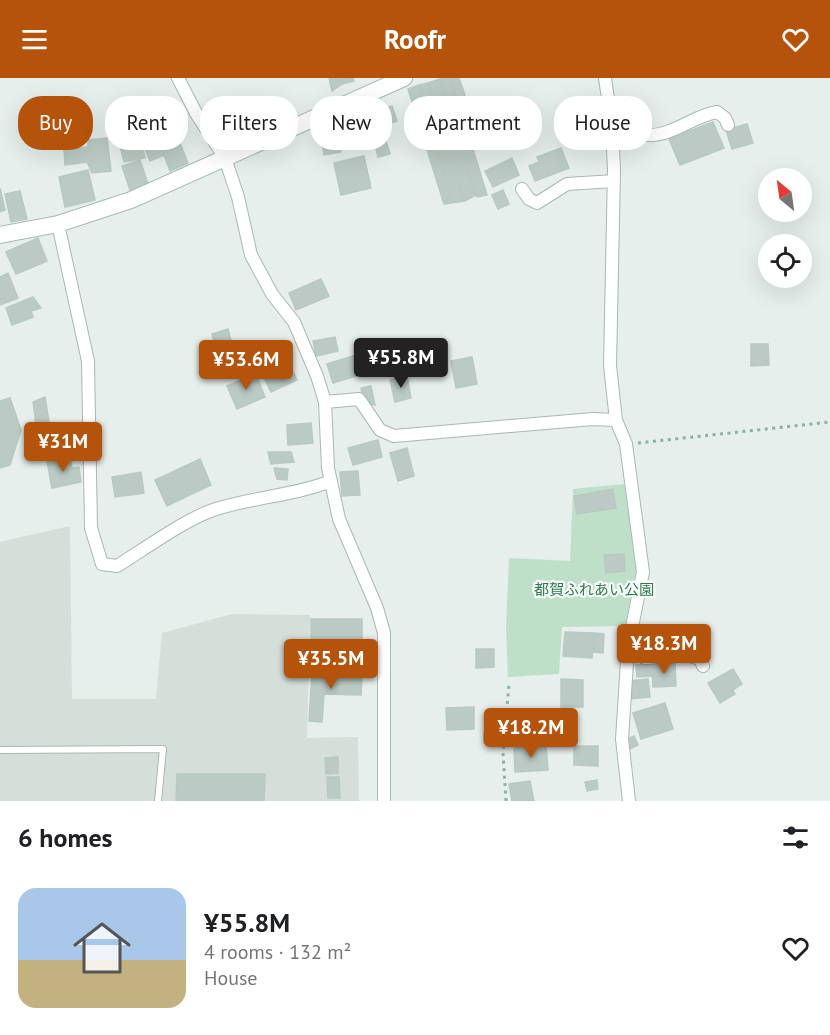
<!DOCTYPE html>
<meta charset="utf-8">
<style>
:root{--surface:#fff;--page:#f6f6f6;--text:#202124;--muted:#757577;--line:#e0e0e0;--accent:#b45309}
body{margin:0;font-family:"PT Sans","Noto Sans JP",sans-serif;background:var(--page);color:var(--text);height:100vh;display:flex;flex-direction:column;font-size:22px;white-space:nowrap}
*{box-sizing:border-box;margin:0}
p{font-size:20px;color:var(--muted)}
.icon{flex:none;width:33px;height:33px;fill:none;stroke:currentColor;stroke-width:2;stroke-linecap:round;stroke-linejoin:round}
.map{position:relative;height:723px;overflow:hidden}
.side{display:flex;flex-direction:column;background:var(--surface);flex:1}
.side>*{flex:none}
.hud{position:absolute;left:18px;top:18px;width:795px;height:54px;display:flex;gap:12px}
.needle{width:39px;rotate:331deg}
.tools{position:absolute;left:758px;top:90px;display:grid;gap:12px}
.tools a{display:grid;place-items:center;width:54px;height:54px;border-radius:50%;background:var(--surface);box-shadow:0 6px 24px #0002;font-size:30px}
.price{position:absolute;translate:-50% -51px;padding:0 14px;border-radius:6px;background:var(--accent);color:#fff;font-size:20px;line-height:39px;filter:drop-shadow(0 2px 3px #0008)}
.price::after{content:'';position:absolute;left:50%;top:36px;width:18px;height:14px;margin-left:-9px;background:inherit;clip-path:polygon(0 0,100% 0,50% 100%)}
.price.selected{background:#222;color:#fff}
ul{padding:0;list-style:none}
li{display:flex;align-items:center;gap:18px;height:150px;padding:0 18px}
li+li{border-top:2px solid var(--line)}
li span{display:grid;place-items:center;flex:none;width:168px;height:120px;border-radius:18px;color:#555}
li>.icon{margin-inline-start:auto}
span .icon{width:72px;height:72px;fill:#fffc;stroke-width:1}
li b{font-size:26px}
h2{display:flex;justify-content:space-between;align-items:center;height:72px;padding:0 18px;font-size:26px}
.pill{padding:0 21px;border-radius:24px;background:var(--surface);box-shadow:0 6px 24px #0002;font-size:21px;line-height:54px}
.pill.selected{background:var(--accent);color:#fff}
header{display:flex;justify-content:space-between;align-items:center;height:78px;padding:0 18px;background:var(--accent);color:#fff;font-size:27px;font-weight:600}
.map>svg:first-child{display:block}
</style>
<header><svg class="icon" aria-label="menu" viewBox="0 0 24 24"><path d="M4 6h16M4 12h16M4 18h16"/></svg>Roofr<svg class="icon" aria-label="heart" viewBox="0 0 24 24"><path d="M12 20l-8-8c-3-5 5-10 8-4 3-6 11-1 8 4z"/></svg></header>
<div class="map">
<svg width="830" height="723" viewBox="0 0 830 723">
<rect width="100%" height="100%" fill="#e6efeb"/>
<path fill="#d4dfda" d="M70,448L72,621H156L162,555L232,536L310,537L307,660L358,659L359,723H0V464Z"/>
<path fill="#bfe0c8" d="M624,406L637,489L625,548L562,549L559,596L508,599L506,549L509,480L570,483L573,411Z"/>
<path fill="#bbcac4" stroke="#b8c9c2" stroke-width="1.5" d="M329,0H340L342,6L332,13Z
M340,0H353L354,3L342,6Z
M451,0L487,117L477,119L440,1Z
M451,0H459L465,17L457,20Z
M440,1L476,117L465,123L428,5Z
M428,5L465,123L452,125L419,7Z
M419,7L452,125L444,126L408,11Z
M392,28L397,43L373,51L369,36Z
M713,44L724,70L680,87L669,61Z
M747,46L753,65L732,71L726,52Z
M337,49L341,74L324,77L320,52Z
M174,50L188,85L170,93L164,77L150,83L142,64Z
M139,55L145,80L124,84L118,60Z
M107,60L111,93L92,95L87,84L65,87L64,72L88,69V62Z
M386,63L390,76L378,79L375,67Z
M561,70L569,90L535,103L529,88L539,84L537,79Z
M364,78L371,110L341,117L334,85Z
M512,80L519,97L493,109L485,93Z
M140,82L148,106L130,112L122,88Z
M88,92L95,122L65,129L59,99Z
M0,110L5,132L0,134Z
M503,112L509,126L498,131L492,117Z
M20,113L27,141L11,144L5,116Z
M38,160L47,183L16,196L6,174Z
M8,195L18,220L0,227V199Z
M321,201L329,218L296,232L289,215Z
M33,219L41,230L31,233L33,239L12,247L6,230Z
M228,251L236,283L220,287L212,256Z
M335,259L338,273L316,278L313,263Z
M432,265L435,280L413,284L410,269Z
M751,266H768L769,287L751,288Z
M360,276L366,295L333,305L327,286Z
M285,277L297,302L271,314L259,289Z
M472,279L477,306L456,310L451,283Z
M256,296L265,319L237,331L227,308Z
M407,298L411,320L395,324L390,302Z
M371,308L375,327L364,325L361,310Z
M45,319L49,344L36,346L33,324Z
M10,320L21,352L10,387L0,390V323Z
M311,345L313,365L288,367L287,347Z
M378,362L382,379L353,387L348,370Z
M407,370L414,398L398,403L390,375Z
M268,374H291L294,384L271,386Z
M70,379L72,390L79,389L81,404L52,410L47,383Z
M200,381L211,407L167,428L155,402Z
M274,390L288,391L287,402L277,401Z
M358,393L360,417L342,418L340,394Z
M141,394L144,415L115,419L112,399Z
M613,411L616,430L577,436L574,418Z
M624,476L625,493L606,495L604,477Z
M311,541H362V569H331V588H311Z
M565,554L594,555L592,580L563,578Z
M594,555L604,556L603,575L593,574Z
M476,571H494V589L476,590Z
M675,585L676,608L653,609L652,586Z
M652,586L653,598L637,599L636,587Z
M733,591L742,606L733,612L735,616L720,625L708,605Z
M312,594L362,597L361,617L324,616L322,644L309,643Z
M561,601L583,602V629H561Z
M648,601L650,619L629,621L628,603Z
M665,625L673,651L641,661L633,635Z
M474,629V651L447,652L446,630Z
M484,655H495V665H484Z
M634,658L638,667L630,671L625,662Z
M546,668L548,692L515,694L514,670Z
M574,668H598V688L574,687Z
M338,679V695L326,696L325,680Z
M177,696H265L264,723H176Z
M327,699H339L340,720H328Z
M597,702L598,711L587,713L585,704Z
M530,703L534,723H512L509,706Z"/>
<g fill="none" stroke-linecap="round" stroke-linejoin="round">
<g stroke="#a8b8b2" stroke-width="8">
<path id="lane" d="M0,672L163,671L158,723"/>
</g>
<g stroke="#a8b8b2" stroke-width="14">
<path id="street" d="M178,0L197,37L225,80L238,119L251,177L272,216L294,244L317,298L325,324L328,390L339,441L377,530L384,555V723
M605,0L612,48L614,92L610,288L616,342L626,366L643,494L628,569L622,661L629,723
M611,43C621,48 635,56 646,57C672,59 692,38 717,34L725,40L728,47
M522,111L529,121L537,125L567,106L614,103
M58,146L88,283L91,450L102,486L117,488C143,472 186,441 213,432C252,419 293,418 331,403
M325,324L359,321L380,352L394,358L593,341L616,342
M628,569L645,580L687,577L700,581L703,588"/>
</g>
<g stroke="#a4bbb3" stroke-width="18">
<path id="secondary" d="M0,157L58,146L131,122L404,0"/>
</g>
<path stroke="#86b3a5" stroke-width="3" stroke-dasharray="3 4.5" stroke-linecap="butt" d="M638,365L830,344
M506,723L503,675L509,606"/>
<use href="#lane" stroke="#fff" stroke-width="6"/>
<use href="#street" stroke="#fff" stroke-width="12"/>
<use href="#secondary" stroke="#fff" stroke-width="16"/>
</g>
<g text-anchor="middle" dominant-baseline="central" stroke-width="4.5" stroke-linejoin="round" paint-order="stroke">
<g font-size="15" fill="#2d7a4b" stroke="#f7fbf9">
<text x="594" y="511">都賀ふれあい公園</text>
</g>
</g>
</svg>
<div class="tools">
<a><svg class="needle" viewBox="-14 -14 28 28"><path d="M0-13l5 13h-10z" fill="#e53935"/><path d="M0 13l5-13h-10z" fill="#757577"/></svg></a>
<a><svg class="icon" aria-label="locate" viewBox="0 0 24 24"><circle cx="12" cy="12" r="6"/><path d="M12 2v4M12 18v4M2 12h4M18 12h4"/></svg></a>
</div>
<b class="price selected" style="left:401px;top:311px">¥55.8M</b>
<b class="price" style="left:246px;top:313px">¥53.6M</b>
<b class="price" style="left:63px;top:395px">¥31M</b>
<b class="price" style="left:664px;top:597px">¥18.3M</b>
<b class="price" style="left:331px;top:612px">¥35.5M</b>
<b class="price" style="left:531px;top:681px">¥18.2M</b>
<div class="hud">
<a class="pill selected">Buy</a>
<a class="pill">Rent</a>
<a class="pill">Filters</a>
<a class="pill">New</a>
<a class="pill">Apartment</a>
<a class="pill">House</a>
</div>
</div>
<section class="side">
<h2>6 homes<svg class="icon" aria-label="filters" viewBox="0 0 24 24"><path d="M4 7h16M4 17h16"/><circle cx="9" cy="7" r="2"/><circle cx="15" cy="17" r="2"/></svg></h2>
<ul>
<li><span style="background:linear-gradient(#a9c7e8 60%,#c2b280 0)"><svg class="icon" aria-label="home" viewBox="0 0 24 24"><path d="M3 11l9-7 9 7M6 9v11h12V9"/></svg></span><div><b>¥55.8M</b><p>4 rooms · 132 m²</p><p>House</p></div><svg class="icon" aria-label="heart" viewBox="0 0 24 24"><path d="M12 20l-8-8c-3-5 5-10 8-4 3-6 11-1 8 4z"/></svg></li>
</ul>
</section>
